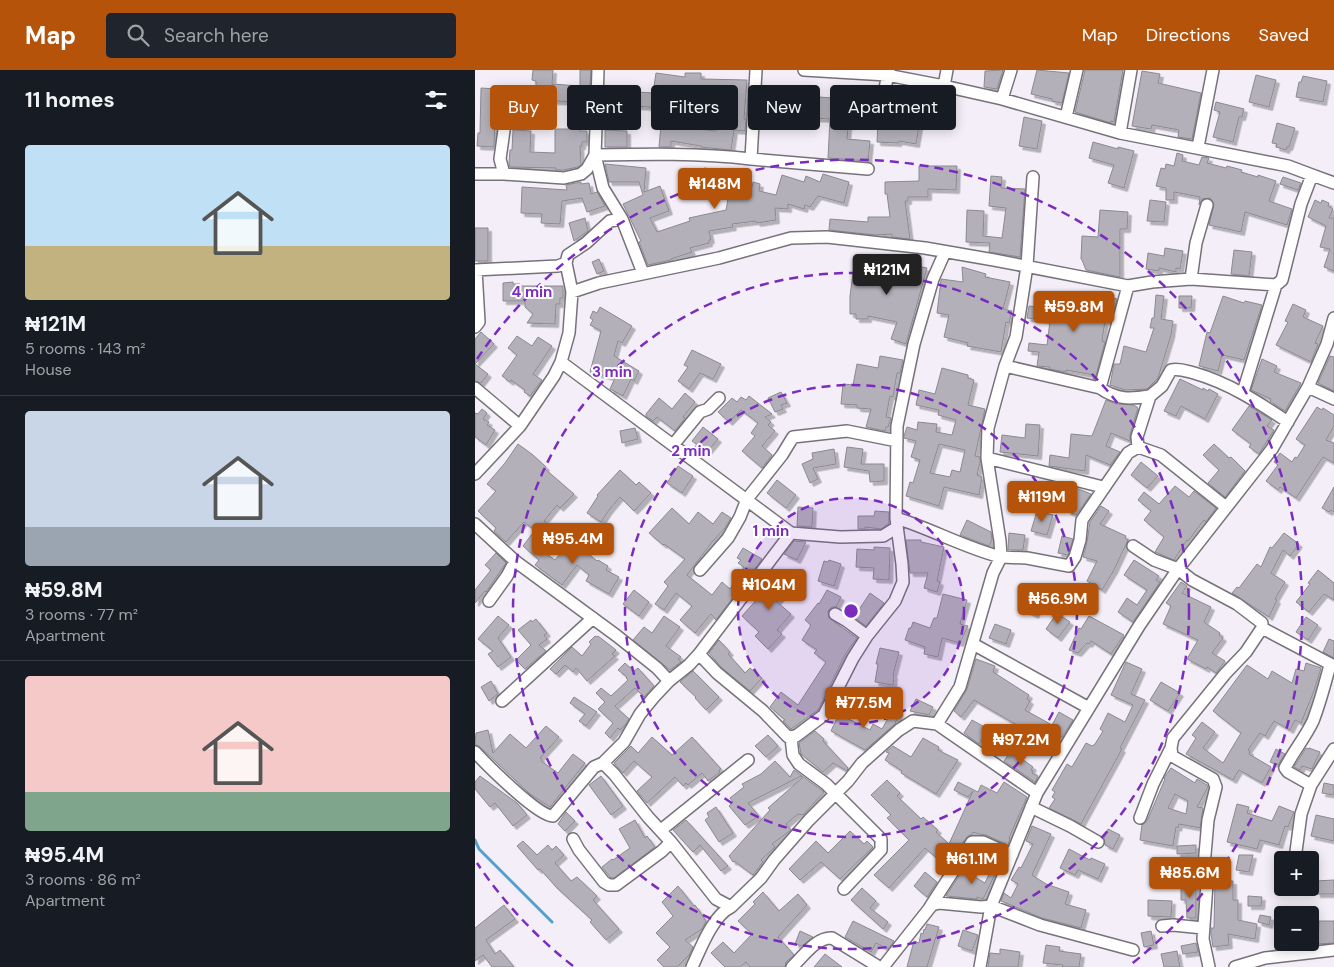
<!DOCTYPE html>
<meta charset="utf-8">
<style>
:root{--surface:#171b24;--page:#20242c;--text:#f1f3f6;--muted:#9ea1a6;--line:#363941;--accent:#b45309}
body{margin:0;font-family:"DM Sans",sans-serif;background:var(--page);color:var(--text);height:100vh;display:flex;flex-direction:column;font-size:19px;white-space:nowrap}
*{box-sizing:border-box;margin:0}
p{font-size:16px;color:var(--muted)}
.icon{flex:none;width:28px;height:28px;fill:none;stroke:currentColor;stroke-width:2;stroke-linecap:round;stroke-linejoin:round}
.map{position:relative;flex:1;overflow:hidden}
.side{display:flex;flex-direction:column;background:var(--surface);width:475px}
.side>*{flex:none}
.hud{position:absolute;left:15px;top:15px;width:475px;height:45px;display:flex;gap:10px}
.fabs{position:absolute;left:799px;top:781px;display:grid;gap:10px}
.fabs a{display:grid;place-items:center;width:45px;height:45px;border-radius:5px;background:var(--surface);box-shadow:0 2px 12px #0003;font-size:25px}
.price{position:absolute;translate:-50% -42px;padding:0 11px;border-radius:5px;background:var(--accent);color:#fff;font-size:16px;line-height:32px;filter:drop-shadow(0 1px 2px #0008)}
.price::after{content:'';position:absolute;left:50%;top:30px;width:15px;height:11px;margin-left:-8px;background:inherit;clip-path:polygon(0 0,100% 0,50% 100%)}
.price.selected{background:#222;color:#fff}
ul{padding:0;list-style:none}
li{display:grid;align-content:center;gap:10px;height:265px;padding:0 25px}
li+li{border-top:1px solid var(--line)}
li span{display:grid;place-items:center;height:155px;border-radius:5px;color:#555}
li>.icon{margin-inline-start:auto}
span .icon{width:90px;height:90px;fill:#fffc;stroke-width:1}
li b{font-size:21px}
h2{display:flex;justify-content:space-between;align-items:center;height:60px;padding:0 25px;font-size:21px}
.pill{padding:0 18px;border-radius:5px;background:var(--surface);box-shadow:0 2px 12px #0003;font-size:18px;line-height:45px}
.pill.selected{background:var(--accent);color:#fff}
header{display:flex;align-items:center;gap:30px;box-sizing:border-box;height:70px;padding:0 25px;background:var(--accent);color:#fff}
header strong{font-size:24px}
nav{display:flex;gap:28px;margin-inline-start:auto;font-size:18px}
.search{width:350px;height:45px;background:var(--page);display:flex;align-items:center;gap:12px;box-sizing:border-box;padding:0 18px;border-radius:5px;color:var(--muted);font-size:19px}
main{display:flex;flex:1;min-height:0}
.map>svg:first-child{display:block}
</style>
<header>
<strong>Map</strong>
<div class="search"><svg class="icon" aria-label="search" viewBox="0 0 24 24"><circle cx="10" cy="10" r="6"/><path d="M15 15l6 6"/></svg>Search here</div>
<nav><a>Map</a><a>Directions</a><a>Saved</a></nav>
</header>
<main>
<section class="side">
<h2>11 homes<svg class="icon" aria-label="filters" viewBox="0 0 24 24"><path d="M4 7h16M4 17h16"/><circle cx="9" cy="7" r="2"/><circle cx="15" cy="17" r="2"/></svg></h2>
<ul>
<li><span style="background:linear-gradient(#bfe0f5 65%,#c2b280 0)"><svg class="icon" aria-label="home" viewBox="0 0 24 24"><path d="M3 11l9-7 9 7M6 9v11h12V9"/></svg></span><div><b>₦121M</b><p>5 rooms · 143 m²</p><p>House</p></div></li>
<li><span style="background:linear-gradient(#c9d6e8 75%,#9aa5b1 0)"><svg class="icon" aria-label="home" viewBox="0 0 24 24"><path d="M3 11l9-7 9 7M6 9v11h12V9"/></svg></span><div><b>₦59.8M</b><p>3 rooms · 77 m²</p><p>Apartment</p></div></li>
<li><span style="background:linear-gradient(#f6c9c9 75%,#7fa58c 0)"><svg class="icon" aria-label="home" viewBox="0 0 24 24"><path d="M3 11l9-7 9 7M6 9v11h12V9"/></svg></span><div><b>₦95.4M</b><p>3 rooms · 86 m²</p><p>Apartment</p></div></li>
</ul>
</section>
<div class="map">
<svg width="859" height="897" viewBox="0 0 859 897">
<defs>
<filter id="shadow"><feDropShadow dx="3.5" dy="3.5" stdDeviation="0" flood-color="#0004"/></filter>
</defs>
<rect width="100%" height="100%" fill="#f3eef7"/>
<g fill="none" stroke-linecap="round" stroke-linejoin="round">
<path stroke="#54a0cc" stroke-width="3" d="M0,770L4,779L77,852"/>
</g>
<path fill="#b3b0b9" stroke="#8b8991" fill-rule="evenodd" filter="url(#shadow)" d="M58,0H78L77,14L105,16V0H116L114,32L77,31V33H61V11L57,10Z
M528,0L522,19L509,17L510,1Z
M562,0L594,3L587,33L577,31V29L556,24Z
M610,0H648L639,52L636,51V53L600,42Z
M667,1L685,4L683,13L726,23L717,69L703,67L704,60L677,55L676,59L657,56Z
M181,3L210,7V3H226V9L272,10L269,49H271L270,61L259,60L256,80L226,77V76L196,71V77H184L186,55L203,57L206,40L151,35V36H130V20L178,23ZM224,25H247L248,44H242L241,61L223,59L225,44H222Z
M781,5L801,10L794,37L774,32Z
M828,6L852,11L848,32L821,27L824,12H826Z
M358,16L402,18L398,40L400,46L403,48L410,46L412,42L427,44L428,39L444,42L443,45H446L441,74L424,71L423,73L402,72L403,50L374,47L372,69L395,71L393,91L353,88L355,49L336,48L337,29H344V27L357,28Z
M6,18L21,19L19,77L2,76L3,63H5Z
M301,29L321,32L320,43L300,40Z
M741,32L769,39L767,47H764L758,72L738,67L745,42L739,40Z
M549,47L567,51L562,79L544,76Z
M802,53L820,58L814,77H812L811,80L801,77L802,74L797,73Z
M80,59H105V61H112V72H107V76H105L106,95L103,97L88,100H81V98L35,97L34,93L35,80H37L38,60L56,61L55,82L80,83Z
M130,60L152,61V77H130Z
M618,72L643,79V77L659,81L649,118L633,113L639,95L614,88Z
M702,83L708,85L707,91L724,95L727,87L734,88L732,93L751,98L752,96L767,100L766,102L783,107V105L801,111L794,131L817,139L812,155L770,142L766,162L734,155L739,134L735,128L727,129L724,135L725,127L699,122V130H691V118L681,116L686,98L690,99L691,94L699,96Z
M130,94L171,98L169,122L185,116L194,141L175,148L182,162L215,151L214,148L251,140L256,113L277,117L278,112L285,114L284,121L301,125L307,105L329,112L331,106L345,112L348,104L374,112L369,133L343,126L335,137L330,135L329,139L313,134V139L300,138L301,150L282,153L281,151L257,154L258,157L234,161L236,170H234V173L215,178L217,182L196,189V190L173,195L164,172L166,171L148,134L168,125L164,112H134Z
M444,96H482L481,120L453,119V127H433V131H430L435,169L417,167V164L400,165L354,160L355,149L393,152V147H415L412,124H410V112L444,111Z
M229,98L245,100L244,117L228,115Z
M516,106L527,107L526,118L550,119L545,187L514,182L515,173L491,172L492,140L509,141L508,166L527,168L531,138L514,136Z
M808,107L826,113L823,120L805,114Z
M106,112V114L114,113L116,124L122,122L130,136L112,142L107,128L87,131L85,154L66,153L67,144L46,143L47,117L92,120L91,115Z
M675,130L691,132L689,152L672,151Z
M840,130L846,133L847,130L854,133L853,136L858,139L854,148H859V201L849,197L855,179L845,177L851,156L833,147Z
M625,140L653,142L652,159H645V207L611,200L607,190L606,189L607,166L623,167Z
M110,148L113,161L99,171L94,153Z
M0,158H13V191H0Z
M690,178L708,181L705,199L701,198V202L684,198V201L671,199L673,183L689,186Z
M759,180L777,182L774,206L756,204Z
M124,189L129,201L122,204L117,192Z
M431,194L452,198L431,274L416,269L422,252L393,246V249H381V244H375V226L379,196L392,195L391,197L406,198L429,203Z
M487,197L511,204L510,207L535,212L528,239L537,241L534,253L531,252L526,282L492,276L493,273L469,267L474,245L462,243L466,210V209L488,212Z
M38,212V214H45V216H88V228H85V234H81L80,254L52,253L58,244L50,237V231H28V213Z
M619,223L642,229L635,253L630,251L627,271L630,272L620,309H618L619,305L591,300V302L574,299L575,297L562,296L564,282L553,281L554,273L572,275L575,251L552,248L554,236L582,239L583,233L589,234L590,224L617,228Z
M681,225L689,226L686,249L698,251L696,265L683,308L672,319L650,320L635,315L639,294H645L649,276L671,282L679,258H675L677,248H679Z
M704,226H717L716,238H704Z
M748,226L769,233L770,231L787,235L769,290L747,285L743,301L724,296L732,262L735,263Z
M818,234L831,240L828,247L848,256L840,273L843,274L836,292L801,275L813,252L810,251Z
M125,237L157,256L147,273L143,271L139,286L164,301L159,311L156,309L148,326L135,319L140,308L115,302L126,261L115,255L118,250L115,248L118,241L122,243Z
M6,262L19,274L0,294V269Z
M42,266L57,276L63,267L77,276L58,304L67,310L55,326L49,322L50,320L36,310L35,312L27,306L42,285L33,278Z
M217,280L246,294L238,309L225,303L214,319L203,311L213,297L209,295Z
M405,286L428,290L425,303H422L418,327L415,326L411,347L416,348L413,357H411L410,361L391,357L396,339L382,338V335L366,334L368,314L378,315L382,294L403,298Z
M855,286L859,287V321L843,313Z
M787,289L802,296L799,302L826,313L810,341L795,331L796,329L776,320Z
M0,294L13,304L6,313L0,311Z
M467,298L493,305V308L499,310L493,335L510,339L500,386L505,387V392L502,405L507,407L504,425L469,417L464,436L431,426L435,412L438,413L445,390L436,387L441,371L429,368V366L432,357L442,360L443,352L462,354L461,362L477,365L481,350L463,345L464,340L441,335L444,320L460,324ZM464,374L490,380L485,402L477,400L475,407L455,403Z
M705,309L728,320V318L733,321L734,319L743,324L730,349L706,336L701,346L689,341Z
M306,322L312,333L306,335L308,339L300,342L293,328Z
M210,323L220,332L208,347L210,348L200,361L182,347L178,351L171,346V344L184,328L197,339Z
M274,326L297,344L290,347L296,352L293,355L300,361L287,376L297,385L287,398L267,381L280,366L276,363L283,353L266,340L254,352L243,342L257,328L262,332L266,327L271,330Z
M631,330L642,334L659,335L663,338L655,365V371L636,363L631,376L645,382L635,395L611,385L610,401L574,396L575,385L594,388L596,364L617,366Z
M774,336L797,350L792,356L799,360L784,384L774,377L776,374L757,360Z
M842,337L847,340L848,338L859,345V356L851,370L859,373V393L848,387L821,428L805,417L803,420L791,411L803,395L799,392L805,383L817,392L820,387L822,388L830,375L821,369Z
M7,339L12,343L8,349L14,352L12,355L20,360L11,375L0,367V343L3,344Z
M551,354L565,355L563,386L525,382L527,365L550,368Z
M228,357L243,369L232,382L217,371Z
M160,358L163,369L147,373L145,361Z
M43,374L58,385L71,397L70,399L99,424L85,438L82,435L69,451L71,452L62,462L49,452L31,472L19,461L21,458L3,441L21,421L12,414L30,393Z
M739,374L754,388L756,387L770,401L750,427L733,413L744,400L728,385Z
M372,377L388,379L386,394H409V411L395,412L394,401L369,397Z
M359,379L361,394L338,398L343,409L335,413L327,394L338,389L337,383Z
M666,392L683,406L672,418L656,405Z
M203,396L218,406L207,423L192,413Z
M145,400L161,415L164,412L176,423L159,441L145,427L134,440L126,452L112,443L123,426L122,425Z
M302,410L321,425L311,438L292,423Z
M700,416L714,427L719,421L741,438L731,452L729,450L713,471L712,470L699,490L680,482L689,467L669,450L676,441L663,430L669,422L684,434Z
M859,417V442L856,440L854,442L847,438Z
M601,418L616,424L601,445L592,441Z
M626,436L634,441L625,454L651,466L650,468L653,470L639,500L627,520L612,511L622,491L608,487L612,472L615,452Z
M323,437L338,438L337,457L322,456Z
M197,438L214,454L223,442L238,454L247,442L256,448L250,458L237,472L212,505L237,525L247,512L255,519L269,497L263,493L266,490L262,488L268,478L287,489L241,550L236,544L220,563L205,550L217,536L201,523L189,540L180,534L193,516L189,512L210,489L189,474L188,475L174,463Z
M400,441L414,442V453L406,459L390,457V459H383V446H399Z
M562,441L578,445L572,465L556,461Z
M492,450L516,462L517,470L514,476L485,465Z
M534,463L550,465L548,480H533Z
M809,463L824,474L815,486L808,480L796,503L810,512L800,529L802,530L794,547L757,523L762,517L764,518L782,494L786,497L795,477L797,478Z
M57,464L64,470L60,475L80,490L97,470L122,491L123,490L133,496L131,500L144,507L134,524L111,511L114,505L102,495L87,515L60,495L64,490L48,476Z
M587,466L598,469L593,485L583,483Z
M431,470H446V472L469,477L462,511L465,512L462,522L449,518L453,503H435Z
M319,471L331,472L322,490L309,484Z
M399,477L415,478L414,510L398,509L399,498L381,497L382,479L399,480Z
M21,483L31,493L11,522L10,521L0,533V520L16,500L10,495Z
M354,490L366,494L359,516L343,511L349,491L353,492Z
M659,490L684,506L681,510L685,512L658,552L643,542L652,528L662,535L672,520L649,505Z
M843,500L859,513V530L849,524L834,542L821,532L835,514L833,513Z
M297,501L316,513L302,532L316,544L302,560L307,564L293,579L280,566L284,562L267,546L293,517L287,513Z
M706,512L712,516L707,523L736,537L729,552L745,563L744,565L748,568L737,583L750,591L741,603L732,597L731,599L712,589L723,570L688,554L696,536L691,533Z
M554,518L562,522L561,524L568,528L560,545L550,540L551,537L546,535Z
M159,520L174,532L164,546L148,534Z
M352,520L366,527L361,537H357L353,541L354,548L382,568L371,583L343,640L316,659L308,651L310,650L295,637L306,622L323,635L351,592L339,583L342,580L327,570L336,555L330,550L343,533L344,534Z
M395,523L409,533L391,556L379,547Z
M468,524L492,530L485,554L493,556L485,573L467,568L463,587L449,584L450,577L430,570L434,558H436L438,552L455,558L459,548H462Z
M582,543L595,552L583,568L571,559Z
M23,546L34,555L23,568L36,587L23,597L13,584L18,581L3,569Z
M189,546L205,557L191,576L206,587L203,589L206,592L195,600L158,570L169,557L177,563Z
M614,546L649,565L636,584L616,571L614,574L612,573L603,583L594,580L604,558L606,559Z
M831,547L843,555L833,570L821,562Z
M61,549L72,563L69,565L72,569L64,575L71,581L50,599L41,590L56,575L43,560L56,550L57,552Z
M520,554L536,560L531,574L514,568Z
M120,566L122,567L123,566L141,580L137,584L140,586L112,611L101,598L98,602L90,595L81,604L75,599L97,577L107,586L116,574L114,572Z
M854,569L859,571V588L848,582Z
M244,570L255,582L253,584L270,603L275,598L287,608L275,621L247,598L234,583Z
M405,578L424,582L418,605H419L418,615L400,612L403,594H401Z
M501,589L520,596L518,602L554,625L552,629L555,631L550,640L577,655L584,642L598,650L587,667L568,658L562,669L546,660L547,658L499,630L486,647L479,641L492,619Z
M651,592L667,599L656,624L670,630L645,678L647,679L606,754L574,738L580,729L577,727L580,722L577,720L592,694L597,697L611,673L617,676L620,674L628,661L625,659L633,643L650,652L658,635L636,625Z
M150,593L159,601L163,598L179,616L169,627L160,618L140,636L154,649L151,654L145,660L143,658L135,668L130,663L138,653L123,639L130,632L121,623L126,618L136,626L153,610L151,608L152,607L143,600Z
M831,593L846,598L839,621L826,653L820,650L815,660L799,651L790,666L785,663L773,680L775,681L774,684L796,697L787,713L764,700L758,710L711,684L721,668L717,665L727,652L740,662L728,678L748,693L766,663L738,641L772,595L793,609L797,601L817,613L821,599L829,601Z
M218,601L244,627L231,640L220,628L221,627L205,612Z
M16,611L23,624L14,631L6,617Z
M686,612L705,623L693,641L675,630Z
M99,627L122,642L111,656L104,651L110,644L95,633Z
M441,629L458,637L454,645L435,641Z
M408,634L425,641L420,654L390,680L356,661L364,644L395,660L398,654L407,659L415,645L405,641Z
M497,650L513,659L504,674L489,663Z
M71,656L84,667L65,688L67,689L66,691L83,703L98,684L110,693L75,737L55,724L5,677L0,674L1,663L13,660L18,683L35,664L51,678Z
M340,661L349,669L348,671L373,698L372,701L358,693L348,702L326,684L324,673Z
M293,665L303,676L291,687L280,676Z
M177,667L197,685L217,667L246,699L244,700L245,702L233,711L227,703L213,715L211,713L208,716L200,707L172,733L162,721L177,707L159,691L148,703L139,693L156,676L163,683Z
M448,668L464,677L463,680L483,690L461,724L426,703L427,701L410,690L414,683L411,682L418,676L436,687Z
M831,678L834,679V678L845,682L837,699L827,696L825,700L819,697Z
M801,679L810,684L803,695L795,692Z
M536,681L558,697L556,700L558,701L557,703L563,706L560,712L529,691Z
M300,691L315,707L319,700L349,722L328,745L323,744L311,754L316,760L297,774L300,777L286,790L288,792L278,805L259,791L258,792L254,786L295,740L293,738L327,708L326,706L273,733L284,746L270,755L254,736L258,732L255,728L269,717L267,714L286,704Z
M696,698L720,713L722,709L732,715L733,717L722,737L728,738L725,758L704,754L703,758L701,757L698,776L665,770L667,755L672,751L690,709L689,708ZM700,724L713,731L711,744L693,738Z
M5,706L42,733L52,745L38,756L20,733L15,737L0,719V712Z
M126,706L148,736L136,745L114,715Z
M412,710L425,723L422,726L446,749L448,747L463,760L461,762L474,774L498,721L493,727L479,720L483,712L503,722L506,715L522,723L529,712L552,727L534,768H535L533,775L511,765L504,764L498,762L497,764L491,768L480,784L475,780L465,791L450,778L414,818L399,805L434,770L412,748L416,745L396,725Z
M849,713L859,715V725L847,723Z
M762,734L774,737L772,743L797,751L804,736L819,742L813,757L810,756L804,775L785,770L782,779L752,772Z
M241,737L258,763L244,772L230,750L234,747L232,743Z
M91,742L100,751L90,761L83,754Z
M841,745L859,749V771L836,766Z
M160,750L170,768L172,766L180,777L139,808H136L127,797L137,789L138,790L155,778L144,759Z
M211,750L253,796L246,801L225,775L218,782L198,760Z
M557,756L576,764L557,805L571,814L594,822L590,834L611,840L606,858L567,848L526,831L529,823L536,828L543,814L536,810L544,797L546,798L558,774L551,771Z
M633,759L645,765L638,779L630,775L629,768Z
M375,761L389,774L392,771L398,777L365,809L346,792L325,810L314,799L341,771L353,783Z
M48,771L62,785L73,775L77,780L81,776L89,785L80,793L96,811L102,807L122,826L118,830L144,859L131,870L115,852L117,850L82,818L65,799L63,800L42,776Z
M721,775V783L702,784V776Z
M594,779L615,790L616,788L630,794L623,809L603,800L600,805L585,798Z
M764,785H778L774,802L761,800Z
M520,791L525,794L508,829L502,827V829L471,826L488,800L510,813Z
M450,802L462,812L452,827L439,816Z
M859,810V824H842L841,811Z
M740,811H758V830H763V850L782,854L780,869L753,864L754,875L738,877L736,864V858H739Z
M721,814V848H712L711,830H706V815Z
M203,816L219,836L220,835L231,851L227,859L210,870L218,877L214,885L202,897H189L182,890L195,877L181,863L198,846L187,832Z
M387,818L401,831L395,838L413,852L408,859L376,830Z
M288,822L304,841L323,824L332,835L303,867L319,885L311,892L310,897H275L271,892L265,897H250L236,883L248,872L259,883L277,864L263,851L280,834L278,832Z
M773,826L787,827L786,836H773Z
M673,830L697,831L696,847L673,846Z
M29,835L40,849L11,870L20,884L25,880L39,897H17L8,885L0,891V858Z
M785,845L796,847L794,855L783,852Z
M378,851L419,871L413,879L401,873L396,882L370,867Z
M844,851H859V873L843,874Z
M452,854L464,857L452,897H432L439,871L444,873L446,863L448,864L449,859L450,860Z
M488,860L503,865L497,881L483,876Z
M325,861L338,867L327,876L320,874Z
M676,861L679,875L669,877L666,863Z
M721,873L723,882L708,884L706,876Z
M571,875L585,877L584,881L606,884L604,897H587L588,895L568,893Z
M525,879L545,882L543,897H513L515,883L525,884Z
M702,881L705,897H689L686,884Z
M350,884L367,897H339Z"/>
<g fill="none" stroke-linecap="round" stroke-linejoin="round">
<g stroke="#77727a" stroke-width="14">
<path id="minor" d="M329,0L412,5L469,16L527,29L645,63L813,96L837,105
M469,16L472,0
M29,24L28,41L30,53L25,89L29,104
M527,29L536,0
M405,41L414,0
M591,47L602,0
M645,63L656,0
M723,77L738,0
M276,89L393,99
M0,104H29L89,108L106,104L112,99L120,85L123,0
M147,149L168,203
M91,193L93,185L111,173L135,151L147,149L128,118L120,85C172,84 224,83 276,89L281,0
M0,200L83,196L91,193L97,222L94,263L86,292L79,306L45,356L0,404
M716,209L721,173L732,135
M97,222L124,213L244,188L316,168L352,167L450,178L519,190L653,216L677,212L716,209L801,215
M0,257L4,252L1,200
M86,292L316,463L224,584
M530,296L625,318C642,330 655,329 675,326
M833,317L859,329
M0,318L45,356
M625,318L653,216
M768,322L801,215L807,210L826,134L837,105L859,113
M198,375L225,342L233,339L244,328
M663,377L686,385L751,437
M512,388L628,417
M421,448L422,356L439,274L458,209L470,182
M0,454L40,491L142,566L182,598L194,611
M316,463L365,467L408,466L421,458
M658,476L679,490L703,499L717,510L762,534L787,553V558L859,596
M225,500L253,468L265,447L272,429L307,385L318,367L372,361L422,371
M14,531L32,506L40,491
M360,544L372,551L392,566
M498,574L614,638
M27,631L118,548
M462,654L562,723
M316,668L318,685L324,694L351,714L406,769V780L369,819
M696,678L697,686L738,709L741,717L733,750L729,796L732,814L728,869L734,897
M0,682C12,695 64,747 78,746L119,697L128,693L139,704L173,747L196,772L241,829L256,837
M128,693L149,672L165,644L178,628L194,611L214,595L224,584L242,603L288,641L313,667L321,666L349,645L378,588L392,566L420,531L428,512L427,494L421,448C457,459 490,478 526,487L525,471L512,388L513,358L530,296L541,267L552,196L558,107
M836,715L813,702L810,698C818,682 830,668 838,651C845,633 850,614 855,595
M556,737L595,756L623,772
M665,748L678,714L696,678L698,668L750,604L771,582L787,558
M186,760L273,690
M98,769L104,780L129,812L134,815H141L187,781L196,772
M820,789L826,744L836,715L859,679
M455,837L497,772H508L537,785
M687,856L698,855L728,858
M217,897C225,880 238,845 256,837L286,808L299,790L334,750L373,711L387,693L424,660L438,651L462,654L485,617L518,503L526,487L552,488L594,496L600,487L605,470L607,450L653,383L663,377L662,367L675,326L687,316L696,300C704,298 711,301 719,303C754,313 783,332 813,352
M317,897C328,887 341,867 357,868L404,897
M408,897L457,835L464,833L506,837L516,836L565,855L658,880
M505,897L516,836L562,723L664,556L703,499L797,379L833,317L852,274L859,248
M760,897L790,888L859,880"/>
</g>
<use href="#minor" stroke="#fff" stroke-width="11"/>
</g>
<circle cx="376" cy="541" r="113" fill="#7b2cbf" fill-opacity=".12"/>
<g fill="none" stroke="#7b2cbf" stroke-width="2.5" stroke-dasharray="9 6">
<circle cx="376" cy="541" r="113"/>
<circle cx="376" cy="541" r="226"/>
<circle cx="376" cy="541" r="338"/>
<path d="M98 896A451 451 0 0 1 2 793M2 289A451 451 0 1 1 654 896"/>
</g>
<circle cx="376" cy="541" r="8" fill="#7b2cbf" stroke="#fefdff" stroke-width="2.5"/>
<g font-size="15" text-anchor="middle" font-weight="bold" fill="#7b2cbf" stroke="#fefdff" stroke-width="4" stroke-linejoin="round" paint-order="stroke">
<text x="57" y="227">4 min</text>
<text x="137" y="307">3 min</text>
<text x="216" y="386">2 min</text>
<text x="296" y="466">1 min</text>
</g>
</svg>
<div class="fabs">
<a>+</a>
<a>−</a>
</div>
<b class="price" style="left:240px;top:140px">₦148M</b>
<b class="price selected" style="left:412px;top:226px">₦121M</b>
<b class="price" style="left:599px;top:263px">₦59.8M</b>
<b class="price" style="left:567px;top:453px">₦119M</b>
<b class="price" style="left:98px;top:495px">₦95.4M</b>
<b class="price" style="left:294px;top:541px">₦104M</b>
<b class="price" style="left:583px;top:555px">₦56.9M</b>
<b class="price" style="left:389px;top:659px">₦77.5M</b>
<b class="price" style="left:546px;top:696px">₦97.2M</b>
<b class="price" style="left:497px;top:815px">₦61.1M</b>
<b class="price" style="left:715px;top:829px">₦85.6M</b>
<div class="hud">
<a class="pill selected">Buy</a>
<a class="pill">Rent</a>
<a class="pill">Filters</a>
<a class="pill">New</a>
<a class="pill">Apartment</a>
</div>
</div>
</main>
